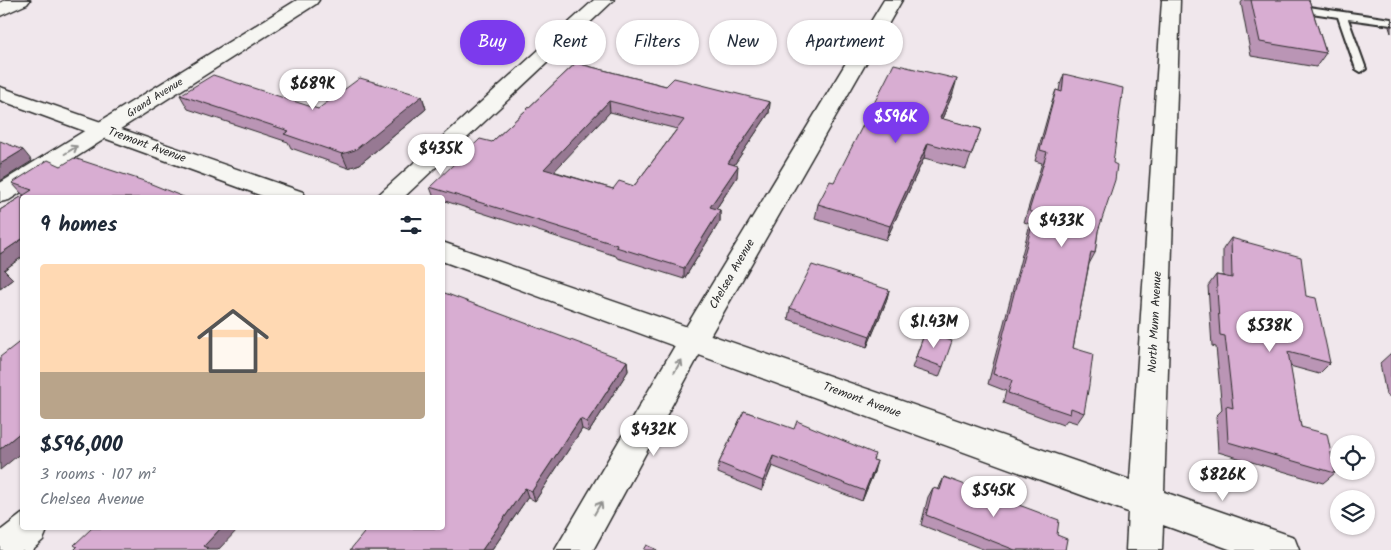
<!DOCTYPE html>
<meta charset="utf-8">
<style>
:root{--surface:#fff;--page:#f6f6f7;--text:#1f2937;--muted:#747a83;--accent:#7c3aed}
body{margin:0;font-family:Kalam,sans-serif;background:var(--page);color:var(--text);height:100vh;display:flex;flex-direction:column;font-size:19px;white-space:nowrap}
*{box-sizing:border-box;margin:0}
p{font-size:16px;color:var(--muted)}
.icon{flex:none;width:28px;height:28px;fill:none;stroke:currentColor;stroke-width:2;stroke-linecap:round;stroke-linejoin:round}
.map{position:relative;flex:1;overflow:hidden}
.side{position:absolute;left:20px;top:195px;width:425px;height:335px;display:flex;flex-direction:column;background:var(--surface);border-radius:5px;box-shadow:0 1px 4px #0004}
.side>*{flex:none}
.top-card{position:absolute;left:460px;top:20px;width:475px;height:45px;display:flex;gap:10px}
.tools{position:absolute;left:1330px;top:435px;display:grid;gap:10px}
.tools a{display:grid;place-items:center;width:45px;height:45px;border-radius:50%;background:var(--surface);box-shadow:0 1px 4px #0004;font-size:25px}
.price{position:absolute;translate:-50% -42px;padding:0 11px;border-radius:18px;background:#fff;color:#222;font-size:16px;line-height:32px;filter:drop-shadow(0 1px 2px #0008)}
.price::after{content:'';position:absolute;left:50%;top:30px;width:15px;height:11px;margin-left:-8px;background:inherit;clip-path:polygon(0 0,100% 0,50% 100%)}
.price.on{background:var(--accent);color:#fff}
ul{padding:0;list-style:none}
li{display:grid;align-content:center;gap:10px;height:265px;padding:0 20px}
li span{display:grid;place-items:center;height:155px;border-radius:5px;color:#555}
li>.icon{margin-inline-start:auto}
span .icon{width:90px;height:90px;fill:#fffc;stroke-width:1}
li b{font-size:21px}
h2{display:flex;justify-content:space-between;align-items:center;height:60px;padding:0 20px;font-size:21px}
.pill{padding:0 18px;border-radius:22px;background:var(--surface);box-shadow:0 1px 4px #0004;font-size:18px;line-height:45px}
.pill.on{background:var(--accent);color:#fff}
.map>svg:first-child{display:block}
</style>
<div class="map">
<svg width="1391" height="550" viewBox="0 0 1391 550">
<rect width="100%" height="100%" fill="#f0e7ec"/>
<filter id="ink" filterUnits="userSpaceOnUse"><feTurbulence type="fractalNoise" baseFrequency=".02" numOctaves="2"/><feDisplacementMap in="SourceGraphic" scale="10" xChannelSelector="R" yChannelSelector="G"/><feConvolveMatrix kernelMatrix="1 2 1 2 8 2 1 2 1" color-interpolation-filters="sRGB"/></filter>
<g filter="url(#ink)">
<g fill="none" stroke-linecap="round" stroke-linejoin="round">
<g stroke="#2b2b2b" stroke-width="4">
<path id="lane" d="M1295,5L1391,19V25L1348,19L1366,69L1361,72L1356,69L1338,17L1292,10V6Z"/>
</g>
<g stroke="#2b2b2b" stroke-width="3">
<path id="street" d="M6,0H30L27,4L0,16V3Z
M297,0H319L316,4L9,200L0,202V183Z
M594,0H614L403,198H375Z
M884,0H902L703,348L593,550H555L683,332Z
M22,514V528H48L43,540L32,550H0V531Z"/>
</g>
<g stroke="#2b2b2b" stroke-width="3">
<path id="secondary" d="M1162,0H1180L1164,492L1294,537L1299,550H1232L1163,525L1162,550H1126L1128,512L442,261V242L1130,480Z
M0,87L303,192L306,198H268L0,100Z"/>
</g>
<use href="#lane" fill="#f6f6f2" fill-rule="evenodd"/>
<use href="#street" fill="#f6f6f2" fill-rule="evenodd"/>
<use href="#secondary" fill="#f6f6f2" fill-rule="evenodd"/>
</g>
<path fill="#ba95b5" stroke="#2b2b2b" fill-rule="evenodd" d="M1243,0H1309L1326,53L1316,67L1251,56L1241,3Z
M1391,24V33L1389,27Z
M576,63L666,86L770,102L769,113L734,165L737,177L716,209L720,210V221L684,279L617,258L616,256L442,200V198H434L430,187L492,142ZM610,112L677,129L634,186L613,189L553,171Z
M1064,74L1098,231L1095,253L1089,264L1073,348L1084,413L1077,423L1067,420L1063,425L1003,403L1006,391L988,384L1030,224L1024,222L1042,163L1035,161L1052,101L1056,90L1059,91L1060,85Z
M953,93L942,119L981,129L966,169L924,158L886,240L815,219L818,204L834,182Z
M180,95L318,109L422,96L426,109L360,164L348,168L291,148L288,142L188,109Z
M61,166L22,198V257L4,270L13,279L0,289V210L24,195L22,194L12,183Z
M1231,238L1306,296L1330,363L1319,374L1290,366L1301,427L1335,473L1323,483L1218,452L1216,416L1222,410L1216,347L1212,346L1208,286L1216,275L1223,276V249Z
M889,290L886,302L867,347L788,319L790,308Z
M925,332L943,367L939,377L912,368Z
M1391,353V397L1386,395L1380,363Z
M627,361L628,371L589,432L582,429L535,501L528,497L492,550H350Z
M744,411L873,460L874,472L862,501L772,466L762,491L718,473L719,463Z
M944,477L1057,535L1065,550H985L921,525L928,497L933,488L938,490Z"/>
<path fill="#977993" stroke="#2b2b2b" d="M957,79L953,93L936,133L940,118Z
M422,96L426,109L360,164L348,168L342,154Z
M609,101L610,112L546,180L544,169Z
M770,102L769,113L728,174V163Z
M928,143L924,158L886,240L890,226Z
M23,150L32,161L0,181V164Z
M738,166L737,177L710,218V207Z
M720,210V221L684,279V268Z
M22,239V257L4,270L13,279L0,289V254Z
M889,290L886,302L867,347L870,336Z
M627,361L628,371L589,432L587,422Z
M580,419L582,429L535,501L532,491Z
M22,431V452L0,470V449Z
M773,456L772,466L762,491L763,481Z
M877,461L874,472L862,501L865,491Z
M525,488L528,497L492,550H482Z
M221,528H239L218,550H206L204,546Z"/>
<path fill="#d8add2" stroke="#2b2b2b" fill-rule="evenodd" d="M1251,0H1309L1326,53L1260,42Z
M576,63L666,86L674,78L770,102L728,163L738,166L710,207L720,210L684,268L616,247L617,245L430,187L480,139L492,142ZM609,101L684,120L634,186L619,181L613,189L544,169Z
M894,64L957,79L940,118L981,129L971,155L928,143L890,226L818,204L830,181L834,182Z
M1064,74L1123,88L1113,163L1117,165L1115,180L1098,231L1095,253L1091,252L1073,348L1093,354L1089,385L1084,413L1071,408L1070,414L1008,393L1012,380L993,374L1035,213L1029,211L1047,152L1040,150L1056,90L1062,92Z
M213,75L318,109L360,78L422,96L355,150L342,154L284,134L289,131L180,95Z
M0,141L23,150L0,164Z
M74,158L144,181L186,198H22V239L0,254V210L32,190L12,183L48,160L61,166Z
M1231,238L1301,257L1306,296L1316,298L1330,363L1288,352L1301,427L1327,434L1335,473L1228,442L1226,406L1233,408L1225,336L1220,335L1216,275L1232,278Z
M812,265L889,290L870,336L790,308Z
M442,292L627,361L587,422L580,419L532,491L525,488L482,550H350L368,528H442Z
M925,332L952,341L943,367L916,357Z
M22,340V431L0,449V357Z
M744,411L794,429L797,421L875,454L873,460L877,461L865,491L773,456L763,481L719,463Z
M944,477L1059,520L1057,535L1067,539L1065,550H1015L926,515L933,488L940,490Z
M92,528H221L204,546L208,548L206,550H74L77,547L74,545Z
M646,545L657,550H643Z"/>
<defs><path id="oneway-shaft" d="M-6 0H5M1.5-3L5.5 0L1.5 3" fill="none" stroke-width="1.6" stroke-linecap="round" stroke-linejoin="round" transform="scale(1.25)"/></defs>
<g stroke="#90908e">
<use href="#oneway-shaft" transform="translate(71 150) rotate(-32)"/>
<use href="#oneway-shaft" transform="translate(678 366) rotate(-60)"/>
<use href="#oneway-shaft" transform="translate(598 508) rotate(-60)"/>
</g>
</g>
<g text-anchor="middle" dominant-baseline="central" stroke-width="4" stroke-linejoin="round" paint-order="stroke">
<g font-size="11" fill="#2b2b2b" stroke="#f6f6f2">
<text transform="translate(155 98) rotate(-32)">Grand Avenue</text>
</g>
<g font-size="12" fill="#2b2b2b" stroke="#f6f6f2">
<text transform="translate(147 145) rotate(20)">Tremont Avenue</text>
<text transform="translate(732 274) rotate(-60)">Chelsea Avenue</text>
<text transform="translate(1155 322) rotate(-87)">North Munn Avenue</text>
<text transform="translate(862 400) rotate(20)">Tremont Avenue</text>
</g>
</g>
</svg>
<div class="tools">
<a><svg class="icon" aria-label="locate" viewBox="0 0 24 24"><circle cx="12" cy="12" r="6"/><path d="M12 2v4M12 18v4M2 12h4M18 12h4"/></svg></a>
<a><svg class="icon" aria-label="layers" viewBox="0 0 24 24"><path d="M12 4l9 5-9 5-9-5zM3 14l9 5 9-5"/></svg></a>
</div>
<b class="price" style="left:313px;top:111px">$689K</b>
<b class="price on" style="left:896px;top:144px">$596K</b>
<b class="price" style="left:441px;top:176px">$435K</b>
<b class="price" style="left:1062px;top:248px">$433K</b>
<b class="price" style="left:934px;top:349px">$1.43M</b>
<b class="price" style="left:1270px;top:353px">$538K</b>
<b class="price" style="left:654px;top:457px">$432K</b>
<b class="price" style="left:1223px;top:502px">$826K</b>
<b class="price" style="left:994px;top:518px">$545K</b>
<div class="top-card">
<a class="pill on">Buy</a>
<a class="pill">Rent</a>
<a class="pill">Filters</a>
<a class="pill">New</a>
<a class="pill">Apartment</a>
</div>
<section class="side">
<h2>9 homes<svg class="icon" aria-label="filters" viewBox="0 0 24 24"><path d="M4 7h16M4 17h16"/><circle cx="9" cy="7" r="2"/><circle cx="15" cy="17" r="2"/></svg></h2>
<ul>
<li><span style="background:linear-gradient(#ffd9b3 70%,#b9a48a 0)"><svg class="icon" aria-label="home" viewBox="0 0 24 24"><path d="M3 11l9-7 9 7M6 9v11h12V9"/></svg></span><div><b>$596,000</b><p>3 rooms · 107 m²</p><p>Chelsea Avenue</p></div></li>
</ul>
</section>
</div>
